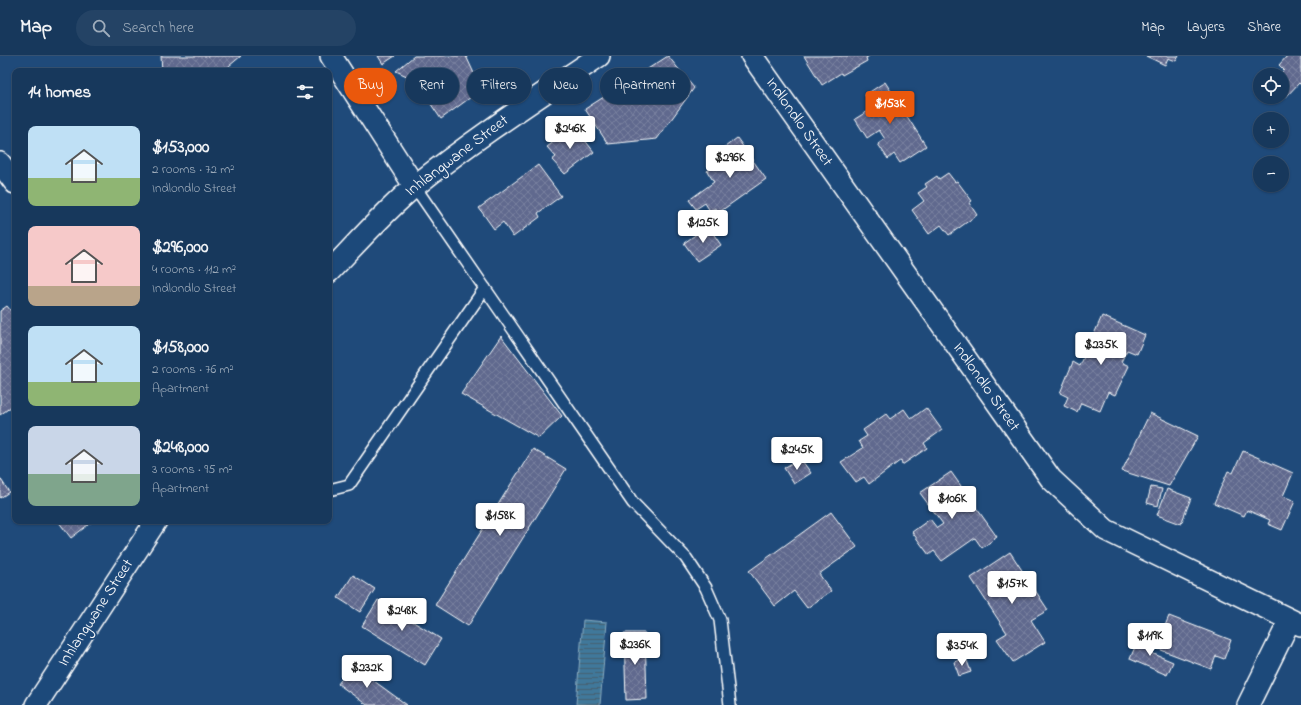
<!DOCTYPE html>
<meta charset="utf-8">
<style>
:root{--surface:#17385c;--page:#244365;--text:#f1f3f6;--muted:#9eacbb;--line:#365272;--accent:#ea580c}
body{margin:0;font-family:"Indie Flower",sans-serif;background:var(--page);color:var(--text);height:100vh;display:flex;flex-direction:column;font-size:15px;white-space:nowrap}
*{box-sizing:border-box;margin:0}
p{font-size:13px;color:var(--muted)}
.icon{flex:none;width:22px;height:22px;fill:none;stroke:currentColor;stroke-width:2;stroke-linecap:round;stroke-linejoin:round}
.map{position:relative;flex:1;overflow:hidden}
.drawer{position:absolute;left:12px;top:12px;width:320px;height:456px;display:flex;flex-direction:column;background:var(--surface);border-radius:8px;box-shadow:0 1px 3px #0004,0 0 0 1px var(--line)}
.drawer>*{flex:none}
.guide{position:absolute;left:344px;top:12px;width:380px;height:36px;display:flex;gap:8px}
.buttons{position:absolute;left:1253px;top:12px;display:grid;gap:8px}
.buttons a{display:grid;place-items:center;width:36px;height:36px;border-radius:50%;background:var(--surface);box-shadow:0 1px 3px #0004,0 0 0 1px var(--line);font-size:20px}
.price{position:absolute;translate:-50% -34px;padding:0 9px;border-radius:4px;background:#fff;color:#222;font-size:13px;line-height:26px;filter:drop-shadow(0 1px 2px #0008)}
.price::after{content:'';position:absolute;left:50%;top:24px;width:12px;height:9px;margin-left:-6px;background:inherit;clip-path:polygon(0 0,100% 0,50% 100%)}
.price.current{background:var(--accent);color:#fff}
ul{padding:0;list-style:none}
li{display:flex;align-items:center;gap:12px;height:100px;padding:0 16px}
li span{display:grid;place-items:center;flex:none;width:112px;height:80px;border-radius:8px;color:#555}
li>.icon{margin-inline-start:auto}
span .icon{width:48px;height:48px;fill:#fffc;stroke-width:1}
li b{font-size:17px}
h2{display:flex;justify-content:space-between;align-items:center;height:48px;padding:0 16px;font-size:17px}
.tag{padding:0 14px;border-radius:18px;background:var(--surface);box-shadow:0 1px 3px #0004,0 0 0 1px var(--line);font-size:14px;line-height:36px}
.tag.current{background:var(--accent);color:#fff}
header{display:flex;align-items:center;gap:24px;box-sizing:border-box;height:56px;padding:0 20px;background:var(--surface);border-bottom:1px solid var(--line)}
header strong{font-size:19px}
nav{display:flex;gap:22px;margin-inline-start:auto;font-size:14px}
.search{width:280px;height:36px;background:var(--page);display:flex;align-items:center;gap:10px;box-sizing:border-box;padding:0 14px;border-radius:22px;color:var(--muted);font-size:15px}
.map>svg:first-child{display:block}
</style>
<header>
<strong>Map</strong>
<div class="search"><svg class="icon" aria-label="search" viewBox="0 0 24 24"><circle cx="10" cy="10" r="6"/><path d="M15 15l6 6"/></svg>Search here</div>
<nav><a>Map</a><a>Layers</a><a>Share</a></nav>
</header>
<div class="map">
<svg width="1301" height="649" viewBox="0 0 1301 649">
<defs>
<pattern id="water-rules" width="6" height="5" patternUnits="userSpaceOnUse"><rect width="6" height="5" fill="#40789a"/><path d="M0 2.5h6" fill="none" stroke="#47606f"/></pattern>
<pattern id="building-cross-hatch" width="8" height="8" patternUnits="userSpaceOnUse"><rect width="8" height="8" fill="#60698e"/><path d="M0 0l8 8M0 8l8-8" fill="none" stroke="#78809f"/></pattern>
</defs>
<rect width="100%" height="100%" fill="#1f4a7a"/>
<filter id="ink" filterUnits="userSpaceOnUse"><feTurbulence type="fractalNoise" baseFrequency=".025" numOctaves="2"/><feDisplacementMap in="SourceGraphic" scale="8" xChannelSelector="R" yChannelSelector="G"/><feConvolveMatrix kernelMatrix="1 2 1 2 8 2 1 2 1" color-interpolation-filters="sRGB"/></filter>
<g filter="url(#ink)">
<path fill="url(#water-rules)" stroke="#8caec2" d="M583,564L607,566L600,649L576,648Z"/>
<path fill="url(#building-cross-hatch)" stroke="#fff" d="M161,0H241L223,15H162Z
M378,0H395L383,8Z
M414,0H466L478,26V36L441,63L422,35L428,26L413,23L396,15Z
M668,0L694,32L657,83L608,88L585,53Z
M804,0H869L866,2L867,5L842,19L841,17L822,29Z
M1146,0H1179L1176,5L1168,2L1165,9Z
M1287,0H1301V29L1299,27L1286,41L1282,37V19H1279L1284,14L1279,9Z
M885,26L926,90L900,107L894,98L888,103L878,88L885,83L879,74L867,82L855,63L873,52L865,39Z
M574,70L594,96L565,118L552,104L556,101L547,91Z
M737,82L766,123L718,157L715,152L710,155L705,147L696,153L689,144L714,126L707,115L722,104L717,97Z
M538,109L561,140L538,157L540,161L513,181L503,166L494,173L479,152Z
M948,117L955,126L957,125L972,145L969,147L977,159L949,179L941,169L929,178L912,154L924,145L918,137L927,131L925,128L937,120L939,123Z
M708,170L721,189L697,205L684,187Z
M7,250L15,260V348L0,359V255Z
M1102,260L1145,279L1137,298L1127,294L1121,306L1129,310L1115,339L1108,336L1100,355L1081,347L1077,356L1064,350L1068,341L1060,337L1073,306L1080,310Z
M501,280L562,360L539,382L461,338Z
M926,352L942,374L924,387L927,392L902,409L901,404L869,428L864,421L856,426L841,406L863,392L859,385L867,380L863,374L886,358L890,363L904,353L911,363Z
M1150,357L1198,380L1169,430L1122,415Z
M533,393L566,413L468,570L435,549Z
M1243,395L1293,417L1283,440L1295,445L1282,474L1268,468L1270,464L1247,454L1244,460L1214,447L1228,415L1233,417Z
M800,402L811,417L794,428L784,412Z
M951,416L997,481L982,492L975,482L942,505L934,495L929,499L912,476L930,463L937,472L943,468L920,437Z
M0,422L9,436L0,442Z
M1151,431L1162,433L1158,450L1147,447Z
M1167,433L1191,442L1181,468L1157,459Z
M831,456L857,491L819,518L831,535L807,552L794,535L775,550L749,515Z
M58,465H93L71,482Z
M1010,496L1048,554L1031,564L1045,586L1013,606L997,583L1007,577L971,522Z
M353,519L375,533L360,556L338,542Z
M378,544L441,583L425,609L362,570Z
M1169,560L1231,584L1224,603L1216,600L1211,613L1156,592Z
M624,577H645L647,643L626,644Z
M1139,581L1153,586L1149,596L1173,606L1167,619L1130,603Z
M966,602L971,616L959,620L954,606Z
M352,609L407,649H367L338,628Z"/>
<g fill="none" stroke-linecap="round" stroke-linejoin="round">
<g stroke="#fff" stroke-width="14">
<path id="lane" d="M415,131L633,447L686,502L706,532L720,564L730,649
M329,434L349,429L485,232"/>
</g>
<g stroke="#fff" stroke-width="24">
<path id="street" d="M331,0L415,131
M752,0L1051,423L1106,474L1301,569
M0,107L15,127
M329,216C357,187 384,156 415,130C474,83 537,42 599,0
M36,649L156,465
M1248,649L1290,564"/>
</g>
<use href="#lane" stroke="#1f4a7a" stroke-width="11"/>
<use href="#street" stroke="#1f4a7a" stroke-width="21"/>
</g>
</g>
<g text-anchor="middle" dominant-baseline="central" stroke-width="3.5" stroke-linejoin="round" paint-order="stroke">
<g font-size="16" fill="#fff" stroke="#1f4a7a">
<text transform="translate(799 66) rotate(55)">Indlondlo Street</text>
<text transform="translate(457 100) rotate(-37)">Inhlangwane Street</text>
<text transform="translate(986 331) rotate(55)">Indlondlo Street</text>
<text transform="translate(96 557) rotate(-57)">Inhlangwane Street</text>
</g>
</g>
</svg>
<div class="buttons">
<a><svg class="icon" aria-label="locate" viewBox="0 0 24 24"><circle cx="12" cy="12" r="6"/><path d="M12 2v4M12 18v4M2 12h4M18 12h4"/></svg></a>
<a>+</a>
<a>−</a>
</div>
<b class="price current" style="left:890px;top:69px">$153K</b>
<b class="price" style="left:570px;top:94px">$246K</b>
<b class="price" style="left:730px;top:123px">$296K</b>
<b class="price" style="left:703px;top:188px">$125K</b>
<b class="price" style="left:1101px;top:310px">$235K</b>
<b class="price" style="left:797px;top:415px">$245K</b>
<b class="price" style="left:952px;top:464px">$106K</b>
<b class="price" style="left:500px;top:481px">$158K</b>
<b class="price" style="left:1012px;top:549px">$157K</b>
<b class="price" style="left:402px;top:576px">$248K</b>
<b class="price" style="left:1150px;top:601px">$119K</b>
<b class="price" style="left:635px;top:610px">$236K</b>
<b class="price" style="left:962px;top:611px">$354K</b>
<b class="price" style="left:367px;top:633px">$232K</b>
<div class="guide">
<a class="tag current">Buy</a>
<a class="tag">Rent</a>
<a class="tag">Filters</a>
<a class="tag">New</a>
<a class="tag">Apartment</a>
</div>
<section class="drawer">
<h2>14 homes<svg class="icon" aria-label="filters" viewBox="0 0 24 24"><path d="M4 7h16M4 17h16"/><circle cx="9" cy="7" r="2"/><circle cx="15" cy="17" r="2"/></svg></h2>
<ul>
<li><span style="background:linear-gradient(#bfe0f5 65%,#8fb573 0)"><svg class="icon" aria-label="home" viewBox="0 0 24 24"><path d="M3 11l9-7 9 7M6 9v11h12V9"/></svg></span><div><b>$153,000</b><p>2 rooms · 72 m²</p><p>Indlondlo Street</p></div></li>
<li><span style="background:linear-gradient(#f6c9c9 75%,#b9a48a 0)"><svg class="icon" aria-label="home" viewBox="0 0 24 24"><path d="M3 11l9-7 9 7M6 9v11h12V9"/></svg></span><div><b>$296,000</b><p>4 rooms · 112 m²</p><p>Indlondlo Street</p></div></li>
<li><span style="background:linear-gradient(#bfe0f5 70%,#8fb573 0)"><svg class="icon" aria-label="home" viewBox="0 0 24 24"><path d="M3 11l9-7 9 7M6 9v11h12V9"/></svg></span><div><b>$158,000</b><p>2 rooms · 76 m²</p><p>Apartment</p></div></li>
<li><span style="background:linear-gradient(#c9d6e8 60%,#7fa58c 0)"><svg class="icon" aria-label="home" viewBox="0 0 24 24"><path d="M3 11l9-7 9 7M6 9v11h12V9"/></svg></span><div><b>$248,000</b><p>3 rooms · 95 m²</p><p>Apartment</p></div></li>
</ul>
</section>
</div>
